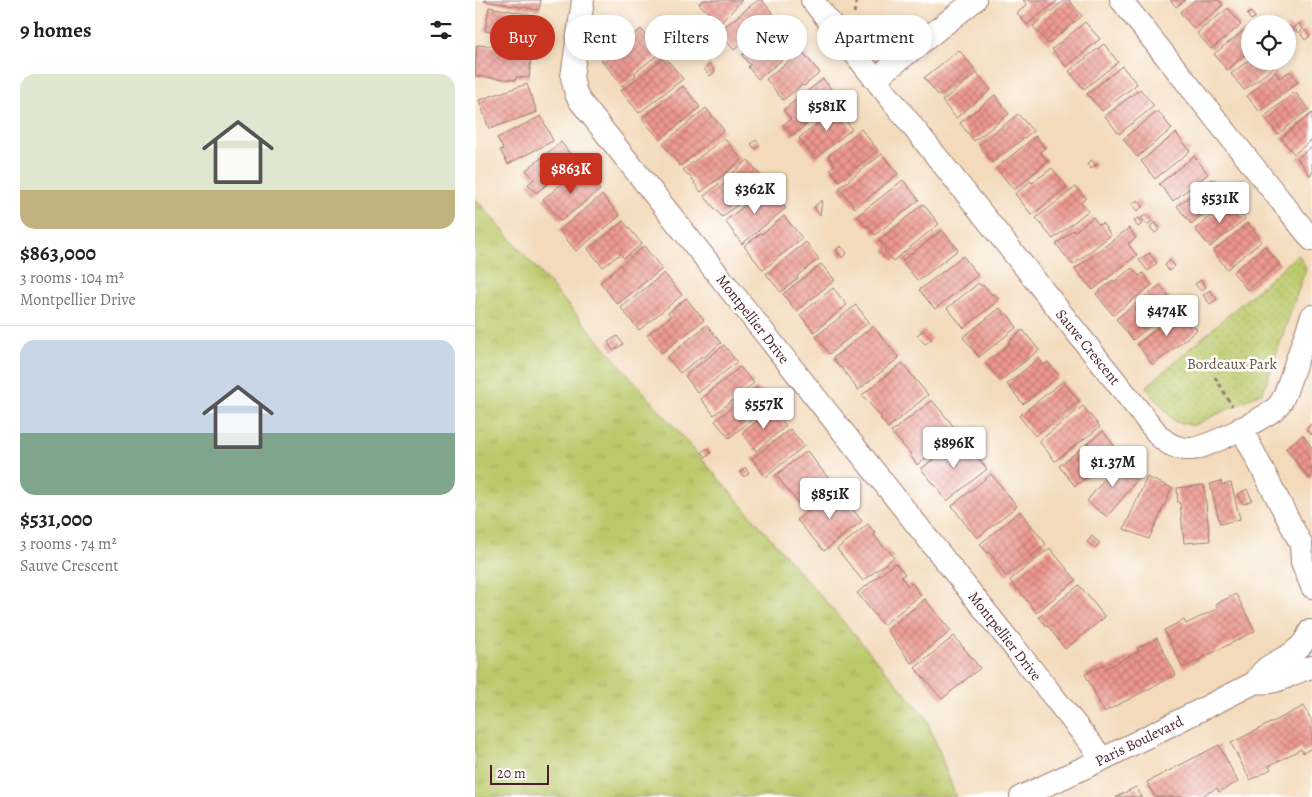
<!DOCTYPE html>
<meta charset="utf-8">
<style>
:root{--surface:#fff;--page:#f6f6f6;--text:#222;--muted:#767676;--line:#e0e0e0;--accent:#c8321e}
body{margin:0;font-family:Alegreya,serif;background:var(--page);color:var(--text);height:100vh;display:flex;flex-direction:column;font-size:19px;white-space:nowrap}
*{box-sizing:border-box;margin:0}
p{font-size:16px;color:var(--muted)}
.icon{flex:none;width:28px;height:28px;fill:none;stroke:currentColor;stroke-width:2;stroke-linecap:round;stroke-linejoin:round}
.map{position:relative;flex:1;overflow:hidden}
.side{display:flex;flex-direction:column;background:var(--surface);width:475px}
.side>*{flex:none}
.hud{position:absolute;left:15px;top:15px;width:475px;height:45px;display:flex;gap:10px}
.tools{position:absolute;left:766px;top:15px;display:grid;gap:10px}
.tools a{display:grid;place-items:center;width:55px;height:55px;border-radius:50%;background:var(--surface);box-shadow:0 2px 8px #0003;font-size:25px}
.scale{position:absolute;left:15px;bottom:12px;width:59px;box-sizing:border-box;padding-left:5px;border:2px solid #4a1f2b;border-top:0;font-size:14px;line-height:18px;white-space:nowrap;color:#4a1f2b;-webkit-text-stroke:4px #fff;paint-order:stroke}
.price{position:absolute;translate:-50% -42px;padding:0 11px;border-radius:5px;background:#fff;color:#222;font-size:16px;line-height:32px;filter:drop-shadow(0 1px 2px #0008)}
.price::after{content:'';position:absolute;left:50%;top:30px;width:15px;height:11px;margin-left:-8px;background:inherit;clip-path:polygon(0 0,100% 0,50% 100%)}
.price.selected{background:var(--accent);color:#fff}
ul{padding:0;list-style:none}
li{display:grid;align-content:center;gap:10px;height:265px;padding:0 20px}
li+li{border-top:1px solid var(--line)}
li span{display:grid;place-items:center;height:155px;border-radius:15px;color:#555}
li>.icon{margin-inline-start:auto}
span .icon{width:90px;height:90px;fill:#fffc;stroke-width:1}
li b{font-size:21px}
h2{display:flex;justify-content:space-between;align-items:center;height:60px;padding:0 20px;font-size:21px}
.chip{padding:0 18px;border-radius:22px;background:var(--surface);box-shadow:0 2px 8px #0003;font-size:18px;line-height:45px}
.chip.selected{background:var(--accent);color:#fff}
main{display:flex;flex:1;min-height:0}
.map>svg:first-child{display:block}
</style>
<main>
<section class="side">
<h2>9 homes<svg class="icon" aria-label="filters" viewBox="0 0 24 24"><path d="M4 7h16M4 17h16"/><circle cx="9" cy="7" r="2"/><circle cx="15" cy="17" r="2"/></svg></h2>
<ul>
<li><span style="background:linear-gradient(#dfe7d0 75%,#c2b280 0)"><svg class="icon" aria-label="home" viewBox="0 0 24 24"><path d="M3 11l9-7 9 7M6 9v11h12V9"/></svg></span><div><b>$863,000</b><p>3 rooms · 104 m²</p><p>Montpellier Drive</p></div></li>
<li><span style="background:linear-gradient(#c9d6e8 60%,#7fa58c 0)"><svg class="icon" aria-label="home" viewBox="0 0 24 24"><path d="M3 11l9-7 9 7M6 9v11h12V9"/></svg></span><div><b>$531,000</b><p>3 rooms · 74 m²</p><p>Sauve Crescent</p></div></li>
</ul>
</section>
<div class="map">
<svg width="837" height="797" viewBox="0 0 837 797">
<defs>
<pattern id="grass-tufts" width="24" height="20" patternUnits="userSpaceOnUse" patternTransform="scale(1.25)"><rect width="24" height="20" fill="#bcc96b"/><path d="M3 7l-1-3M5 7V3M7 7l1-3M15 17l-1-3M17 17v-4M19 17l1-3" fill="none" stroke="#a3ac5d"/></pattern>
<pattern id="park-dots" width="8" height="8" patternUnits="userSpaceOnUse" patternTransform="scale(1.25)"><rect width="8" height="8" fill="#bcc96b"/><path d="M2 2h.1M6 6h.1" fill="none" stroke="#a3ac5d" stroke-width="1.8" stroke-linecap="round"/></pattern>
<pattern id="building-cross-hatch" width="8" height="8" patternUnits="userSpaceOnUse" patternTransform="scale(1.25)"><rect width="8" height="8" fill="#ed978e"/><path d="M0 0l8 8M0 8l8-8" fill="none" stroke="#c27b74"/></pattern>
</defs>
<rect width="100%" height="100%" fill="#fff"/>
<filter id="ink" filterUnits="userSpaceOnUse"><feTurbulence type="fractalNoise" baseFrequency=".02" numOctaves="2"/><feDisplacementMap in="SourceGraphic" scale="10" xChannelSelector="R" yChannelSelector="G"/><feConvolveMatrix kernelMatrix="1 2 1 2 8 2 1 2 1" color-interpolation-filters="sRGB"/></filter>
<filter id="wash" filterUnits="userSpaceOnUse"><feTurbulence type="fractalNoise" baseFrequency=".0096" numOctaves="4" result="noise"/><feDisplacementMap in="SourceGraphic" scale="20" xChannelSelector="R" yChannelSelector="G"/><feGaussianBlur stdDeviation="1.12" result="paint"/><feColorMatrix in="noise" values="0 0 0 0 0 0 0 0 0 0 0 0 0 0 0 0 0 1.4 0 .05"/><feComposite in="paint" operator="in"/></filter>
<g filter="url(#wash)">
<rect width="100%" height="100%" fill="#f3daba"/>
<path fill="url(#grass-tufts)" stroke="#83744b" d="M0,198L451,717L481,797H0Z"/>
<path fill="url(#park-dots)" stroke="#83744b" d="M823,254L831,268L788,392L718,426L699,421L671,387Z"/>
<g id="blocks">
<path fill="url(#building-cross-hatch)" d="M9,0H66L64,10L9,1Z
M228,0H267L244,25L232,15L234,13L224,4Z
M283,0H287L303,20L285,35L282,31L259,50L244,31Z
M548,0H583L552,25L542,13L552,5Z
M590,0H594L607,16L573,44L558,26Z
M695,0H710L701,7Z
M720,0H744L748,5L719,29L705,12Z
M14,7L58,15L53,44L31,41L32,34L10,31Z
M753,8L766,25L736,49L722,33Z
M776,12L780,17L776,20L772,15Z
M610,22L625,39L591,67L577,49Z
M824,23L828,29L824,33L819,28Z
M306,25L323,47L283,79L273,67L275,65L267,55Z
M814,26L820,31L813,37L812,27Z
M166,29L185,53L159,73L161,75L147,86L139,76H140L126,60Z
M830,30L835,36L830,40L826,34Z
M768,31L772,36L775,33V51L752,70L739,54Z
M196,32L203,41L196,46L189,38Z
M629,44L643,62L609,89L594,71Z
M2,45L26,47L27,45L57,47L54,78L41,77V80L0,76Z
M484,50L499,68L464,96L449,78Z
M327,51L345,73L329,86L327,85L308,100L291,79Z
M190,57L208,79L164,113L146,91Z
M775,59V61H799L802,65L769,90L756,74Z
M235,64L240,72L235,76L229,69Z
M647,66L662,84L627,111L612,94Z
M815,71L823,82L785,112L772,96L801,72L805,78Z
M502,73L516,90L481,118L467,101Z
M348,79L364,99L317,136L308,125L316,119L308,110Z
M52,84L62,112L14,129L4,100Z
M208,86L225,107L185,140L167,118Z
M665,89L679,106L644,134L630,116Z
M820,92L834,109L803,134L789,117Z
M520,95L534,114L499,141L485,123Z
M368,103L375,112L368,117L377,129L340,159L324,138Z
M231,108L249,130L205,166L188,144Z
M683,111L697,129L662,157L648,139Z
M837,113V140L819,154L806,138Z
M543,114L558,131L517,163L504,145Z
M66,116L78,141L33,164L25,150L28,149L22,138Z
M386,129L403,150L364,181L355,169L360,165L353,156Z
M701,133L715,151L680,179L666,161Z
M561,136L570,148L565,152L573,161L539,190L521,168Z
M249,138L267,160L226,192L219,183L220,182L208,170Z
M281,140L285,145L280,149L276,144Z
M86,142L103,164L85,179L82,176L61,193L53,184L59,179L51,170Z
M837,147V174L835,175L822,158Z
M407,154L423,174L380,208L364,188Z
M719,156L733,174L698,201L684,184Z
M273,160L291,182L247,217L229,196Z
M617,160L621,165L616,169L612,164Z
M107,168L125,190L86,221L68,199Z
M577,168L592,187L557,215L540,194L556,181L557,183Z
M737,179L750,197L716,224L702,206Z
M428,180L444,200L400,235L393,225L391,227L382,216Z
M294,187L311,208L267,244L250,221Z
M601,187L611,198L606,202L613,211L578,239L561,218Z
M127,195L145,216L101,251L84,230Z
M347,200L345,215L339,207Z
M663,200L668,206L662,211L657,204Z
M755,201L770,219L735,247L720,229Z
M448,204L464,224L418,261L409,250L411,249L404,240Z
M672,214L678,221L672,225L666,218Z
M309,216L327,238L288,270L269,246L286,233L287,234Z
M618,217L624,225L627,223L636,235L598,265L581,244L598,230L599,232Z
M663,218L667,224L663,227L659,221Z
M148,221L167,244L149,258L145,254L128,267L113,249Z
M680,222L685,229L680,233L675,227Z
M773,223L787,241L752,269L738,251Z
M654,228L661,238L653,244L662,255L618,290L600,269Z
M467,230L483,250L443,281L427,261Z
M331,242L344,259L322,276L323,278L306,292L291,274Z
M169,246L187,269L142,304L125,282Z
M366,246L372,253L367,258L361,250Z
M790,246L805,264L772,290L758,272Z
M674,253L682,263L673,271L664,260Z
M488,256L503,275L460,309L444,290Z
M695,260L700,266L694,271L690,265Z
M346,264L360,280L321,311L308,294Z
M657,268L664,276L668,273L677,285L638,315L621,294L638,280L639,282Z
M189,273L207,295L164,330L146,308Z
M726,280L731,287L726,291L720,284Z
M504,283L506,286L508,285L517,295L519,293L524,300L489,328L472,308Z
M685,285L701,305L658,340L641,319Z
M358,288L372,305L339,332L325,315Z
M735,290L742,299L735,304L728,295Z
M211,298L229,320L187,353L172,335L196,316L193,313Z
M381,305L394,322L354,354L341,336Z
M525,308L530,315L532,314L542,327L504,357L488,337Z
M706,309L722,330L678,365L662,344Z
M232,325L246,343L228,358L227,356L205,373L192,357Z
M398,326L424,358L383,390L366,367L365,368L358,358Z
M449,330L457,339L450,344L442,335Z
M548,330L564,350L525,381L510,363L535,343L533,342Z
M142,336L148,344L138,351L133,342Z
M249,345L262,362L223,393L210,376Z
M564,358L569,365L573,362L584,376L548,404L532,384Z
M427,363L453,395L413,428L405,418L406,417L387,395Z
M265,367L279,383L239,415L226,399Z
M588,381L604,401L560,436L544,416Z
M282,387L296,404L254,438L240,421Z
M457,400L483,432L442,465L435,455L436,454L416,432Z
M608,406L625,427L580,461L564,441Z
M298,409L311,426L281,451L267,433Z
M837,423V435L831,430Z
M315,429L329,446L291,477L277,459Z
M628,431L644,452L600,486L584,466Z
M828,435L837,448V476L834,479L811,448Z
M486,437L512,469L472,501L464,492L465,491L446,469Z
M232,448L236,453L231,457L227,452Z
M332,451L358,484L327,508L301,475Z
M647,457L653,462L649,466L664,478L632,517L612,501Z
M270,467L274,473L269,477L265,472Z
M516,474L542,506L502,538L496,530H495L477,506Z
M672,477L697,488L674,539L649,529Z
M746,481L747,485L756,483L765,519L745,524L735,484Z
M729,485L735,541L709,543L705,503H703L702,488Z
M361,488L387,521L349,551L322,520Z
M772,489L777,500L768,504L763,494Z
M545,511L571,544L531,576L514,552L513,553L505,544Z
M393,524L400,533L399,535L410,549L411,548L419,557L388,581L362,549Z
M617,536L625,543L620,548L612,542Z
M575,548L601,580L561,613L543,589L542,590L535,580Z
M420,563L430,574L426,577L433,586L437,583L446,595L408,625L382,593Z
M604,585L630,617L590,649L573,626L572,627L564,617Z
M761,594L780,631L708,668L689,630L709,620L711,624L743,608L741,604Z
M450,599L476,631L436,663L412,630Z
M479,636L505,668L467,699L440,668Z
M682,638L701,675L629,712L610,674L630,664L632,668L664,651L662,648Z
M829,706L837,721V748L828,753L826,749L794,766L796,769L775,780L756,743Z
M744,745L763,782L744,792L742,788L725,797H680L672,782Z
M661,787L667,797H641Z"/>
</g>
</g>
<g filter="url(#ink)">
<use href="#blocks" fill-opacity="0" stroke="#9e7c72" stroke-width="1"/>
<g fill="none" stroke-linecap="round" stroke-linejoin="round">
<g stroke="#9e7c72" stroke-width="24">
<path id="minor" d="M108,0L97,77L101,94L105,101L628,759
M337,0L685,437C694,445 704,450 717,449C733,447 788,419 801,408C806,403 809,397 811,391L837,316
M646,0L837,240
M400,79L500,0
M766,428L826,544L827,562L837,587
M781,682C789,663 807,662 821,650C828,645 832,638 835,631
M546,797L628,759L781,682C805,685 816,672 837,667"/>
</g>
<path stroke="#9e7c72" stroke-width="3" stroke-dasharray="4 4" stroke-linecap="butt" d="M379,13L382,0
M740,377L757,406"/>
<use href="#minor" stroke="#fff" stroke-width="22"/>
</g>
</g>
<g text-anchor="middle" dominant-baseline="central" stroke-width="5" stroke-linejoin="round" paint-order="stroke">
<g font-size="15" fill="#4a1f2b" stroke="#fff">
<text transform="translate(278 319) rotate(52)">Montpellier Drive</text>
<text transform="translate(613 347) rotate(51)">Sauve Crescent</text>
<text transform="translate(530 636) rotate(52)">Montpellier Drive</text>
<text transform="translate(664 741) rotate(-26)">Paris Boulevard</text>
</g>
<g font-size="15" fill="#6c523e" stroke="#fff">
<text x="757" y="364">Bordeaux Park</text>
</g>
</g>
</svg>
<div class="tools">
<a><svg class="icon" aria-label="locate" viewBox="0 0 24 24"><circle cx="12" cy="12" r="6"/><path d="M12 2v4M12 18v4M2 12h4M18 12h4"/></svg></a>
</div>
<div class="scale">20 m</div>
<b class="price" style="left:352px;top:132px">$581K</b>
<b class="price selected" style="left:96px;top:195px">$863K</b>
<b class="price" style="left:280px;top:215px">$362K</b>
<b class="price" style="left:745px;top:224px">$531K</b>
<b class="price" style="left:692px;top:337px">$474K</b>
<b class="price" style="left:289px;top:430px">$557K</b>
<b class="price" style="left:479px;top:469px">$896K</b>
<b class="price" style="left:638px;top:488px">$1.37M</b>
<b class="price" style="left:355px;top:520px">$851K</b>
<div class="hud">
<a class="chip selected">Buy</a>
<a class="chip">Rent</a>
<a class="chip">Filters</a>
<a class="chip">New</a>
<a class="chip">Apartment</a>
</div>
</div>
</main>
